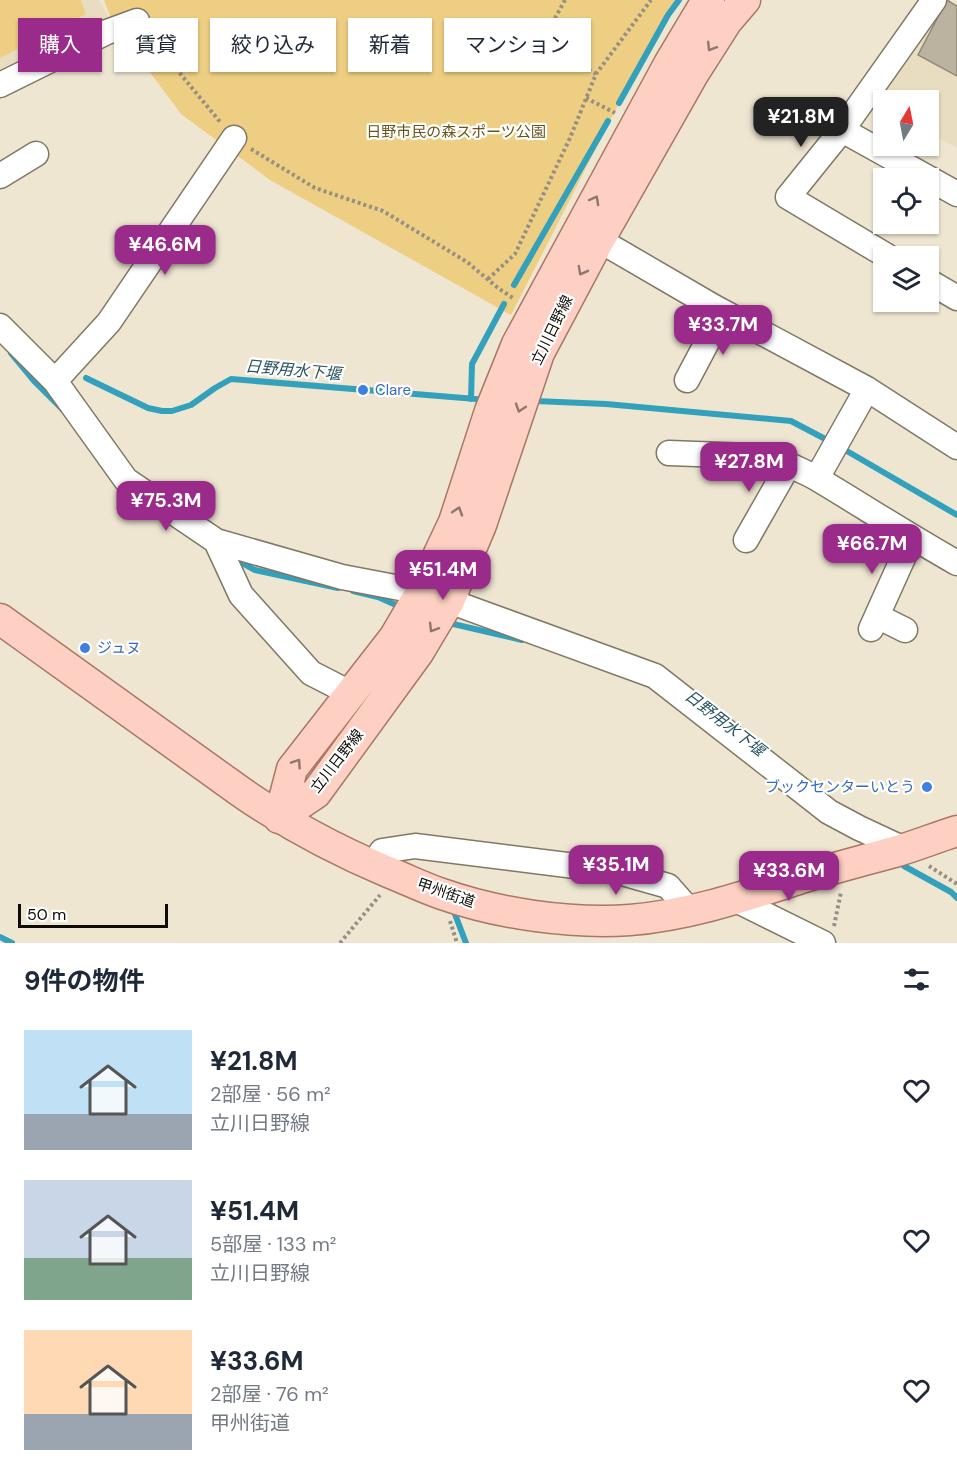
<!DOCTYPE html>
<html lang="ja">
<meta charset="utf-8">
<style>
:root{--surface:#fff;--page:#f6f6f7;--text:#1f2937;--muted:#747a83;--accent:#9a2b8b}
body{margin:0;font-family:"DM Sans","Noto Sans JP",sans-serif;background:var(--page);color:var(--text);height:100vh;display:flex;flex-direction:column;font-size:22px;white-space:nowrap}
*{box-sizing:border-box;margin:0}
p{font-size:20px;color:var(--muted)}
.icon{flex:none;width:33px;height:33px;fill:none;stroke:currentColor;stroke-width:2;stroke-linecap:round;stroke-linejoin:round}
.map{position:relative;height:943px;overflow:hidden}
.details{display:flex;flex-direction:column;background:var(--surface);flex:1}
.details>*{flex:none}
.guide{position:absolute;left:18px;top:18px;width:600px;height:54px;display:flex;gap:12px}
.needle{width:39px;rotate:10deg}
.buttons{position:absolute;left:873px;top:90px;display:grid;gap:12px}
.buttons a{display:grid;place-items:center;width:66px;height:66px;border-radius:0px;background:var(--surface);box-shadow:0 2px 4px #0004;font-size:30px}
.scale{position:absolute;left:18px;bottom:15px;width:150px;box-sizing:border-box;padding-left:6px;border:3px solid #0e0b05;border-top:0;font-size:16px;line-height:21px;white-space:nowrap;color:#0e0b05;-webkit-text-stroke:4px #fff;paint-order:stroke}
.price{position:absolute;translate:-50% -51px;padding:0 14px;border-radius:12px;background:var(--accent);color:#fff;font-size:20px;line-height:39px;filter:drop-shadow(0 2px 3px #0008)}
.price::after{content:'';position:absolute;left:50%;top:36px;width:18px;height:14px;margin-left:-9px;background:inherit;clip-path:polygon(0 0,100% 0,50% 100%)}
.price.current{background:#222;color:#fff}
ul{padding:0;list-style:none}
li{display:flex;align-items:center;gap:18px;height:150px;padding:0 24px}
li span{display:grid;place-items:center;flex:none;width:168px;height:120px;border-radius:0px;color:#555}
li>.icon{margin-inline-start:auto}
span .icon{width:72px;height:72px;fill:#fffc;stroke-width:1}
li b{font-size:26px}
h2{display:flex;justify-content:space-between;align-items:center;height:72px;padding:0 24px;font-size:26px}
.tag{padding:0 21px;border-radius:0px;background:var(--surface);box-shadow:0 2px 4px #0004;font-size:21px;line-height:54px}
.tag.current{background:var(--accent);color:#fff}
.map>svg:first-child{display:block}
</style>
<div class="map">
<svg width="957" height="943" viewBox="0 0 957 943">
<rect width="100%" height="100%" fill="#efe6d2"/>
<path fill="#e9ddc1" d="M0,0H99L109,18L0,74Z
M945,0L957,5V148L929,133L928,100H884L883,108L874,102L913,54Z"/>
<path fill="#edce83" d="M0,0H81L86,14L0,58Z
M104,0H677L655,33L511,315L270,180L181,114L112,21Z"/>
<g fill="none" stroke-linecap="round" stroke-linejoin="round">
<path stroke="#34a1bc" stroke-width="6" d="M619,103L668,15L679,0
M514,285L608,121
M11,353L35,382L63,410
M86,378L148,408L162,411H172L191,405L215,388L231,379L476,399
M471,399L472,364L504,304
M535,401L606,404L791,421L831,442
M840,447L957,515
M235,559L255,570L338,588
M353,591L378,597L396,605
M449,623L522,640
M904,866L951,892L957,898
M453,909L466,943
M0,937L12,943"/>
</g>
<path fill="#bbb29f" stroke="#918976" stroke-width="1.5" d="M947,0L957,6V76L918,55Z"/>
<g fill="none" stroke-linecap="round" stroke-linejoin="round">
<g stroke="#7f7865" stroke-width="27">
<path id="minor" d="M0,85L107,32L137,21
M842,130L957,194
M0,176L36,154
M599,240L714,307L867,389L957,447
M887,256L788,197L842,130L934,0
M928,281L957,298
M0,326L55,381L126,480L216,541L342,577L421,592
M687,380L723,312
M55,381L109,322L234,138
M669,453L776,457C791,468 806,471 821,481C866,508 911,537 957,563
M817,478L867,389
M746,540L788,466
M216,541L241,595L311,673L350,693
M449,601L655,676L829,812L859,828L904,849
M877,616L905,630
M871,629L912,538
M373,866L382,851L415,846L615,871L668,886L690,911
M736,900L823,943"/>
</g>
<g stroke="#a87766" stroke-width="33">
<path id="major" d="M0,619L241,792C287,824 336,850 388,872C406,879 424,888 442,894C499,914 570,924 630,920C691,915 748,895 805,877C837,867 869,859 901,850C920,844 938,837 957,831
M279,818L316,793L418,653L449,601L481,525L539,353L599,240L692,76L727,21L745,0
M279,818L292,769L394,638L421,592L454,522L490,411L517,344L669,64L703,7L709,0"/>
</g>
<path stroke="#979082" stroke-width="4" stroke-dasharray="3 3" stroke-linecap="butt" d="M565,0L542,42L596,74
M149,36L221,123
M586,98L615,113
M251,149L315,188L383,211L467,262L498,288L513,298
M488,279L515,254L570,138L596,74L651,0
M929,866L957,884
M450,921L457,943
M834,926L841,892
M340,943L380,895"/>
<use href="#minor" stroke="#fff" stroke-width="24"/>
<use href="#major" stroke="#fdd0c3" stroke-width="30"/>
</g>
<defs><path id="oneway-chevron" d="M-2-3.5L2.5 0L-2 3.5" fill="none" stroke-width="1.6" stroke-linecap="round" stroke-linejoin="round" transform="scale(1.5)"/></defs>
<g stroke="#91776e">
<use href="#oneway-chevron" transform="translate(711 47) rotate(122)"/>
<use href="#oneway-chevron" transform="translate(595 200) rotate(-61)"/>
<use href="#oneway-chevron" transform="translate(582 271) rotate(118)"/>
<use href="#oneway-chevron" transform="translate(520 408) rotate(108)"/>
<use href="#oneway-chevron" transform="translate(458 511) rotate(-72)"/>
<use href="#oneway-chevron" transform="translate(433 628) rotate(121)"/>
<use href="#oneway-chevron" transform="translate(297 763) rotate(-56)"/>
</g>
<g fill="#3f7fe0" stroke="#fff" stroke-width="2">
<circle cx="363" cy="390" r="6"/>
<circle cx="85" cy="648" r="6"/>
<circle cx="927" cy="787" r="6"/>
</g>
<g text-anchor="middle" dominant-baseline="central" stroke-width="4.5" stroke-linejoin="round" paint-order="stroke">
<g font-size="15" fill="#6b541a" stroke="#fff">
<text x="456" y="132">日野市民の森スポーツ公園</text>
</g>
<g font-size="15" fill="#0e0b05" stroke="#fff">
<text transform="translate(552 330) rotate(-64)">立川日野線</text>
<text transform="translate(337 761) rotate(-52)">立川日野線</text>
<text transform="translate(446 893) rotate(19)">甲州街道</text>
</g>
<g font-size="15" fill="#366cbe" stroke="#fff" text-anchor="start">
<text x="375" y="390">Clare</text>
<text x="97" y="648">ジュヌ</text>
<text x="915" y="787" text-anchor="end">ブックセンターいとう</text>
</g>
<g font-size="16" font-style="italic" fill="#275460" stroke="#fff">
<text transform="translate(293 370) rotate(5)">日野用水下堰</text>
<text transform="translate(725 723) rotate(38)">日野用水下堰</text>
</g>
</g>
</svg>
<div class="buttons">
<a><svg class="needle" viewBox="-14 -14 28 28"><path d="M0-13l5 13h-10z" fill="#e53935"/><path d="M0 13l5-13h-10z" fill="#747a83"/></svg></a>
<a><svg class="icon" aria-label="locate" viewBox="0 0 24 24"><circle cx="12" cy="12" r="6"/><path d="M12 2v4M12 18v4M2 12h4M18 12h4"/></svg></a>
<a><svg class="icon" aria-label="layers" viewBox="0 0 24 24"><path d="M12 4l9 5-9 5-9-5zM3 14l9 5 9-5"/></svg></a>
</div>
<div class="scale">50 m</div>
<b class="price current" style="left:801px;top:148px">¥21.8M</b>
<b class="price" style="left:165px;top:276px">¥46.6M</b>
<b class="price" style="left:723px;top:356px">¥33.7M</b>
<b class="price" style="left:749px;top:493px">¥27.8M</b>
<b class="price" style="left:166px;top:532px">¥75.3M</b>
<b class="price" style="left:872px;top:575px">¥66.7M</b>
<b class="price" style="left:443px;top:601px">¥51.4M</b>
<b class="price" style="left:616px;top:896px">¥35.1M</b>
<b class="price" style="left:789px;top:902px">¥33.6M</b>
<div class="guide">
<a class="tag current">購入</a>
<a class="tag">賃貸</a>
<a class="tag">絞り込み</a>
<a class="tag">新着</a>
<a class="tag">マンション</a>
</div>
</div>
<section class="details">
<h2>9件の物件<svg class="icon" aria-label="filters" viewBox="0 0 24 24"><path d="M4 7h16M4 17h16"/><circle cx="9" cy="7" r="2"/><circle cx="15" cy="17" r="2"/></svg></h2>
<ul>
<li><span style="background:linear-gradient(#bfe0f5 70%,#9aa5b1 0)"><svg class="icon" aria-label="home" viewBox="0 0 24 24"><path d="M3 11l9-7 9 7M6 9v11h12V9"/></svg></span><div><b>¥21.8M</b><p>2部屋 · 56 m²</p><p>立川日野線</p></div><svg class="icon" aria-label="heart" viewBox="0 0 24 24"><path d="M12 20l-8-8c-3-5 5-10 8-4 3-6 11-1 8 4z"/></svg></li>
<li><span style="background:linear-gradient(#c9d6e8 65%,#7fa58c 0)"><svg class="icon" aria-label="home" viewBox="0 0 24 24"><path d="M3 11l9-7 9 7M6 9v11h12V9"/></svg></span><div><b>¥51.4M</b><p>5部屋 · 133 m²</p><p>立川日野線</p></div><svg class="icon" aria-label="heart" viewBox="0 0 24 24"><path d="M12 20l-8-8c-3-5 5-10 8-4 3-6 11-1 8 4z"/></svg></li>
<li><span style="background:linear-gradient(#ffd9b3 70%,#9aa5b1 0)"><svg class="icon" aria-label="home" viewBox="0 0 24 24"><path d="M3 11l9-7 9 7M6 9v11h12V9"/></svg></span><div><b>¥33.6M</b><p>2部屋 · 76 m²</p><p>甲州街道</p></div><svg class="icon" aria-label="heart" viewBox="0 0 24 24"><path d="M12 20l-8-8c-3-5 5-10 8-4 3-6 11-1 8 4z"/></svg></li>
</ul>
</section>
